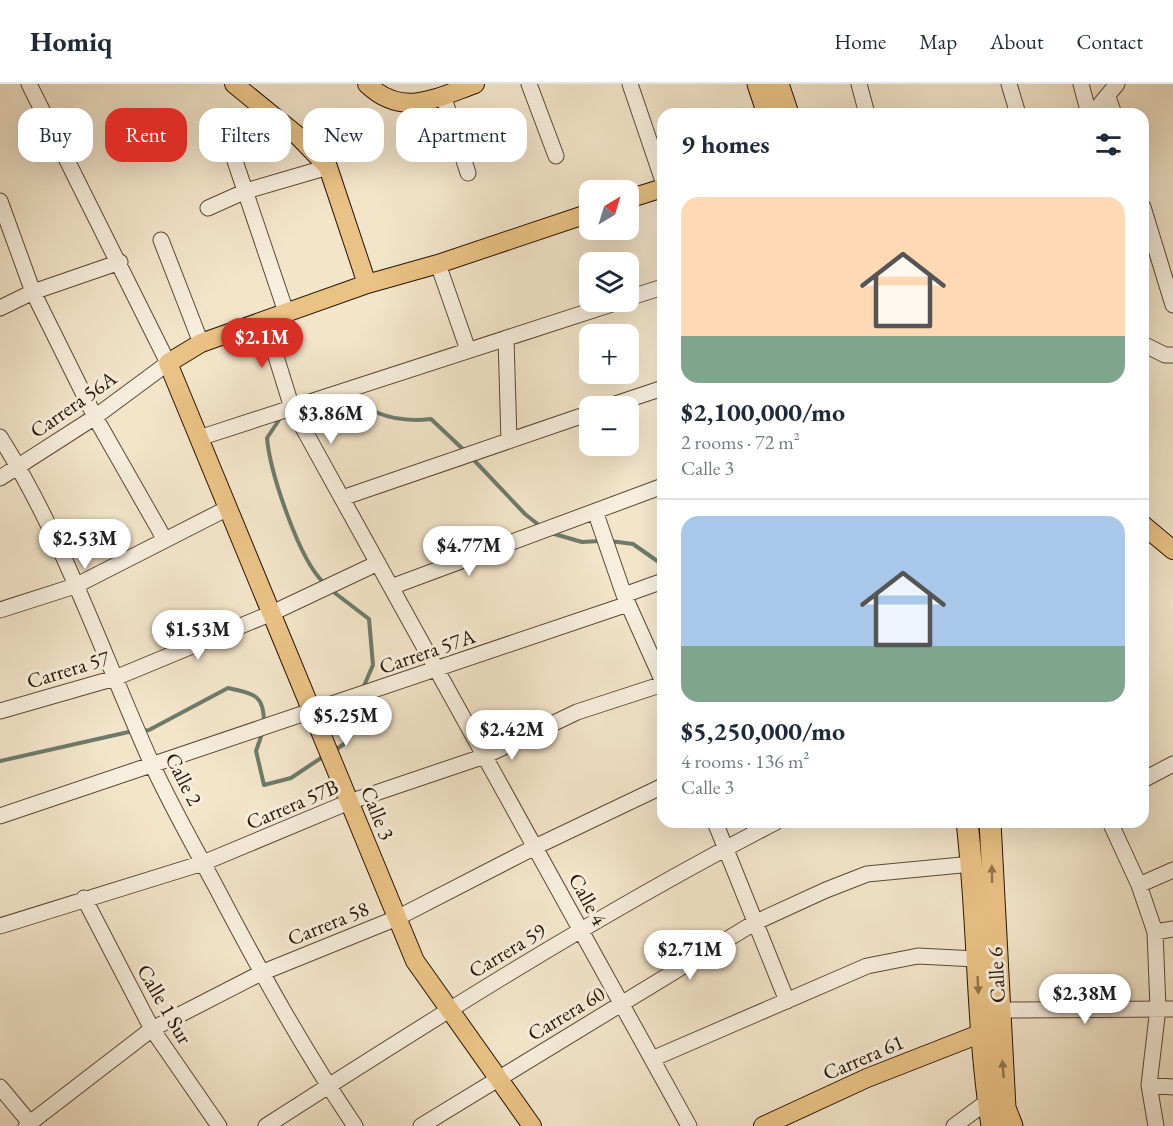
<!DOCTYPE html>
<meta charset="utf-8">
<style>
:root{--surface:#fff;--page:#f2f2f3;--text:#1f2937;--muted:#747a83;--line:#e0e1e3;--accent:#d93025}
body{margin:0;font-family:"EB Garamond",serif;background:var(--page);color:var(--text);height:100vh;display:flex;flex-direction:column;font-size:22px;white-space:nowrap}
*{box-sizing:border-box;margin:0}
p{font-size:20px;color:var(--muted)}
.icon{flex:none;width:33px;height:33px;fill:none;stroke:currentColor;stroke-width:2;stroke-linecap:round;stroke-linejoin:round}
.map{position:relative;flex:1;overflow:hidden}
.drawer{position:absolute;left:657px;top:24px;width:492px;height:720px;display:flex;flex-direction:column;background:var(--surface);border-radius:18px;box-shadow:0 6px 24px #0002}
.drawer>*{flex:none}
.hud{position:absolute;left:18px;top:24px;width:549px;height:54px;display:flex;gap:12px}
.needle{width:39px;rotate:38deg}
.controls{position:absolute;left:579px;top:96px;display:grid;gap:12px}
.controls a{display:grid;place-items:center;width:60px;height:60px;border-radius:12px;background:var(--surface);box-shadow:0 6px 24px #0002;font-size:30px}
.price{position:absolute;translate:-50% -51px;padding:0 14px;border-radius:21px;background:#fff;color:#222;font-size:20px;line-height:39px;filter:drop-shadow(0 2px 3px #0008)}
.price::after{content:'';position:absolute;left:50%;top:36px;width:18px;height:14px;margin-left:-9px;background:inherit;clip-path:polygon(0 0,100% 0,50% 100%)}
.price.selected{background:var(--accent);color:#fff}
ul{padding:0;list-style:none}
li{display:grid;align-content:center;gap:12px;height:318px;padding:0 24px}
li+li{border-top:2px solid var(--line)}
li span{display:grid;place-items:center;height:186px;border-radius:18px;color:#555}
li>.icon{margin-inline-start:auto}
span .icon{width:108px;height:108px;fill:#fffc;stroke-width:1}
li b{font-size:26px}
h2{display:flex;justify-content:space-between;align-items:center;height:72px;padding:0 24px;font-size:26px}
.tag{padding:0 21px;border-radius:18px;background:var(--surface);box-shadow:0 6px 24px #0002;font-size:21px;line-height:54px}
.tag.selected{background:var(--accent);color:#fff}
header{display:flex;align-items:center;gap:36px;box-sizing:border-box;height:84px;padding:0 30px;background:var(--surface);border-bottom:2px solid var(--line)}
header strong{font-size:28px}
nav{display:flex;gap:33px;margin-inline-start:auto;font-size:21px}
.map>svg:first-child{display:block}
</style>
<header>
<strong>Homiq</strong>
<nav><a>Home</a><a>Map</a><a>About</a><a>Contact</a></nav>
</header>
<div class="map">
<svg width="1173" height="1042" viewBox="0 0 1173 1042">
<rect width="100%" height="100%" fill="#f3e5ca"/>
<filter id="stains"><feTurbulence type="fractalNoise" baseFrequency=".00333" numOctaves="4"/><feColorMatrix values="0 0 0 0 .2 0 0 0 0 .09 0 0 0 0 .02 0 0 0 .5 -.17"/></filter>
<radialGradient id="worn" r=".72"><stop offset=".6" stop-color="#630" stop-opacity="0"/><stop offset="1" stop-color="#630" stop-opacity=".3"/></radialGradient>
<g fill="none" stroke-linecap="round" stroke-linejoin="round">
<path stroke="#6e7b6b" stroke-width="4" d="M339,316C363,315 359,322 378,329C395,336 413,337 431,335L466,368
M279,336L267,354C270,388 299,476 324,499
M471,373L525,430L540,442
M551,449L582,458L600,457
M610,457L633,460L663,481
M331,506L369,535L373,581L363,604
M141,647L149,646L228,604C254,610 264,610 264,639
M263,647L256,667L264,701L291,694L324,672
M334,667L344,660L358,616
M0,677L133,647"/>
<g stroke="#5a4833" stroke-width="17">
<path id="minor" d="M529,0L556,72
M630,0L663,97
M859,0L867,30
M1009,0L1018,30
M1081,0L1089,30
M443,11L468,89
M1108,13L1114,30
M1092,30L1117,0
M234,74L286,228
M0,117L33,208L95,333L165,456
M1143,123L1173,221
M208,124L246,107L328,83
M161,156L201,259
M438,180L468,266
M628,214L663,203
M0,224L33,208L120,178
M265,237L292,324L689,1042
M506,254L509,357
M1143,260L1165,271H1173
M609,322L663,304
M0,353C63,453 103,571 151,678C170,720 194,762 216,803C259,885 303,965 355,1042
M199,354L618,218
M0,394L95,333L168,279L29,0
M342,414L590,329
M595,427L624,511L663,598
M391,503L663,402
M624,511L663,497
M0,526L75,502L228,424
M0,627L115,594L272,529L378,479
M1143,696L1173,680
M0,732L628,520
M715,738L787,917
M1110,738L1139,801L1155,848L1158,924L1149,1001L1156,1042
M1139,801L1173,786
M84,814L152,945L219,1042
M0,842L203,779L349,718L485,672L577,628L663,600
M1155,848L1173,845
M998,926L1173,925
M652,975L867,882L918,872L976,875
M1149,1001L1173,1003
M0,1003L30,1039
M26,1042L152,945L261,889L397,834L535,763L663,702
M266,1042C433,935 600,829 776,738
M421,1042L754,839L826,806L867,790L972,780
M954,1042L988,1017"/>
</g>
<g stroke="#271401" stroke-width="20">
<path id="major" d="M234,0L298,52L328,83L367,200
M367,0C402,34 436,14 475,0
M628,115L663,104
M1143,441L1173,466
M532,1042L415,877L168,279L201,259L367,200L438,180L590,129
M763,1042L867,994L982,949"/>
</g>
<g stroke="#271401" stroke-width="23">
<path id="highway" d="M758,0L768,30
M778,0L788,30
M967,738C979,839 976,941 992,1042
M990,738L1005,1024L1012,1042"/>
</g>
<use href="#minor" stroke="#f7eedd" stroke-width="15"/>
<use href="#major" stroke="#eac285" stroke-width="18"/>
<use href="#highway" stroke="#eac285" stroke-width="21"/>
</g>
<defs><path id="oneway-solid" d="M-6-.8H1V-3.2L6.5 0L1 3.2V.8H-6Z" transform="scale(1.5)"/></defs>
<g fill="#92744a">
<use href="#oneway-solid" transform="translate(992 790) rotate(-91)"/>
<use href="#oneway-solid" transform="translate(978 901) rotate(87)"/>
<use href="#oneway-solid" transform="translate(1003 985) rotate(-94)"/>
</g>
<g text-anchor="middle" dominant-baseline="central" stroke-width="6" stroke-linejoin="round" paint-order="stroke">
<g font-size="21" fill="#271401" stroke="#f7eedd">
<text transform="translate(73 320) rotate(-35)">Carrera 56A</text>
<text transform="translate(427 567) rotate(-19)">Carrera 57A</text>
<text transform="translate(68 585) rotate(-17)">Carrera 57</text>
<text transform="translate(184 695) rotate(63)">Calle 2</text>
<text transform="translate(292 720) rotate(-23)">Carrera 57B</text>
<text transform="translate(378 729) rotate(68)">Calle 3</text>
<text transform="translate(588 815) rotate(61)">Calle 4</text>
<text transform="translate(328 839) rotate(-22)">Carrera 58</text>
<text transform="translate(507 866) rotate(-31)">Carrera 59</text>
<text transform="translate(996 891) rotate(-93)">Calle 6</text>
<text transform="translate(165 920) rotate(60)">Calle 1 Sur</text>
<text transform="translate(566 929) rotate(-31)">Carrera 60</text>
<text transform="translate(863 973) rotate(-23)">Carrera 61</text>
</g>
</g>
<rect width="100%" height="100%" filter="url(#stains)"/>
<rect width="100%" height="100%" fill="url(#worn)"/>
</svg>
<div class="controls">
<a><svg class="needle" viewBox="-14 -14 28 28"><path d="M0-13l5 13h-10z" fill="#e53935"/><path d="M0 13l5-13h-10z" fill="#747a83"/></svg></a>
<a><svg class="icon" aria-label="layers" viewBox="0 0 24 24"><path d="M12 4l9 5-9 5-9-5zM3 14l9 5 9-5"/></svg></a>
<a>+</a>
<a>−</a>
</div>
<b class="price selected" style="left:262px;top:285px">$2.1M</b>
<b class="price" style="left:331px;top:361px">$3.86M</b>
<b class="price" style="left:85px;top:486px">$2.53M</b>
<b class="price" style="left:469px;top:493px">$4.77M</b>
<b class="price" style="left:198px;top:577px">$1.53M</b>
<b class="price" style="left:346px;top:663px">$5.25M</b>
<b class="price" style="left:512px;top:677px">$2.42M</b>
<b class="price" style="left:690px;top:897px">$2.71M</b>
<b class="price" style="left:1085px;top:941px">$2.38M</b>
<div class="hud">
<a class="tag">Buy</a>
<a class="tag selected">Rent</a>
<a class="tag">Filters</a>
<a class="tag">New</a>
<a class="tag">Apartment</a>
</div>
<section class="drawer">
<h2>9 homes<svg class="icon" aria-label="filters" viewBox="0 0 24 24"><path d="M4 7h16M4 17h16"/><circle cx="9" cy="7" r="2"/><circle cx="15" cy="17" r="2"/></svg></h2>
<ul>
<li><span style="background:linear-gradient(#ffd9b3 75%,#7fa58c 0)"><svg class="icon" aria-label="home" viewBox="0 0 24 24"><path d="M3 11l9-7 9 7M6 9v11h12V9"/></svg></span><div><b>$2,100,000/mo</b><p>2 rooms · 72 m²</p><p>Calle 3</p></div></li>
<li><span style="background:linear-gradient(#a9c7e8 70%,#7fa58c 0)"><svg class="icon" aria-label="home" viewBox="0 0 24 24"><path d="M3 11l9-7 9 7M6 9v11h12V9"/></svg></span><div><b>$5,250,000/mo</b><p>4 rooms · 136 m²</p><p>Calle 3</p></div></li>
</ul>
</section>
</div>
